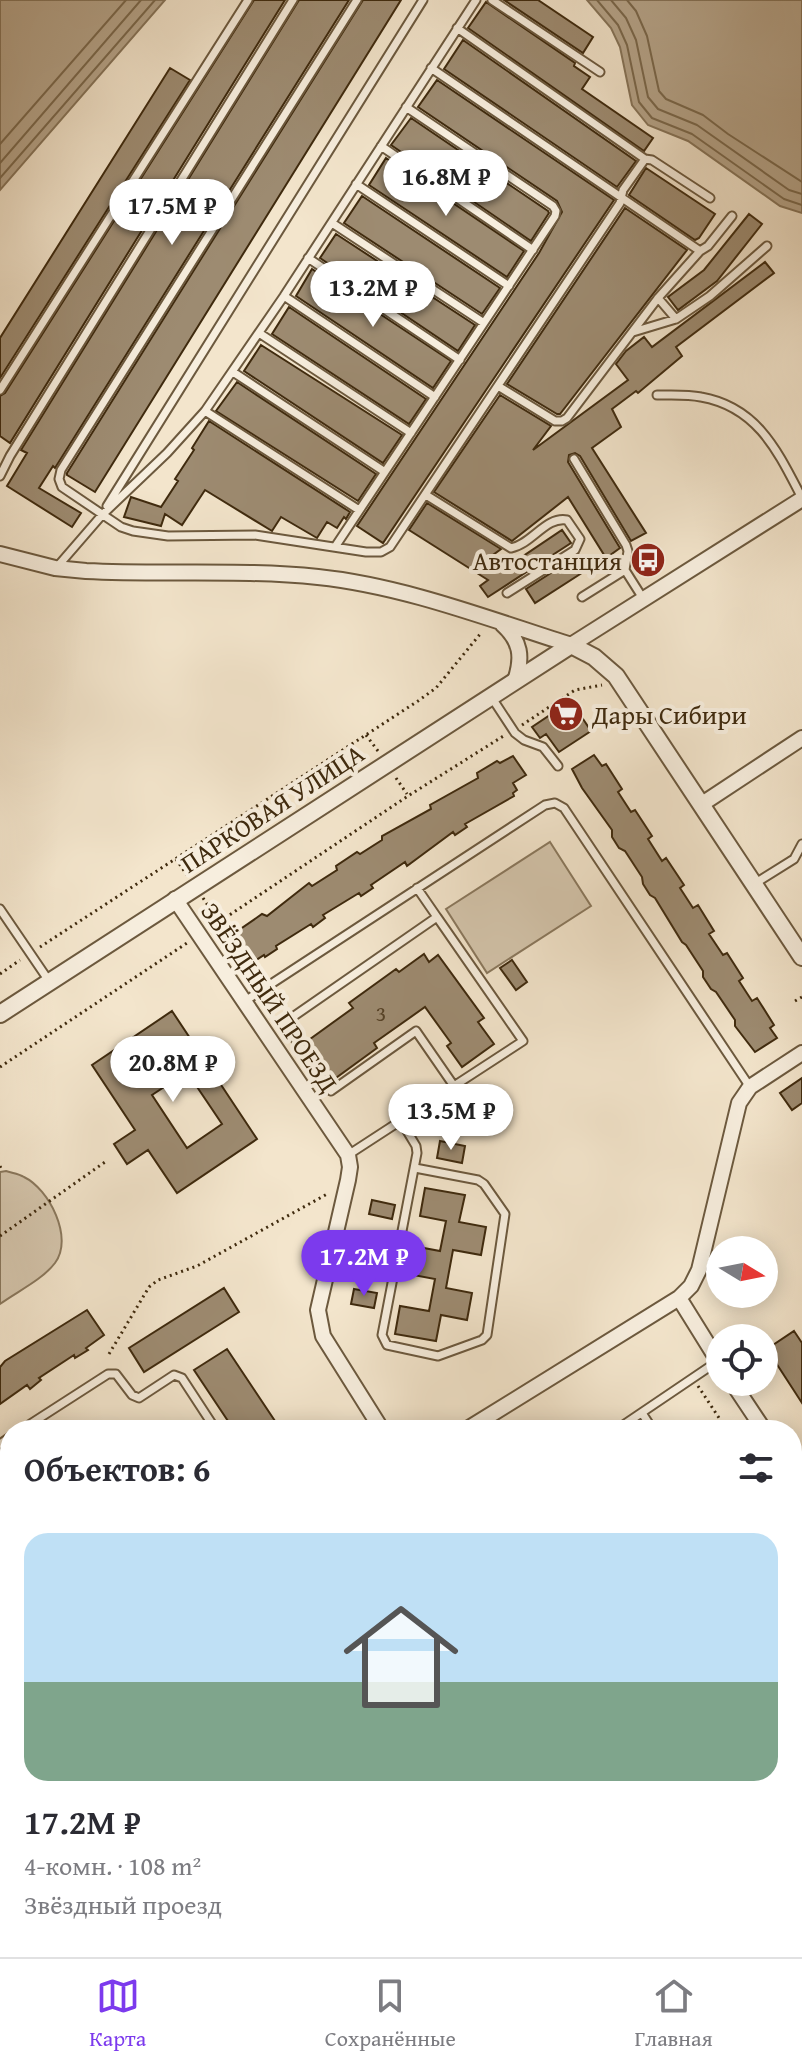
<!DOCTYPE html>
<html lang="ru">
<meta charset="utf-8">
<style>
:root{--surface:#fff;--page:#f2f2f3;--text:#2b2b33;--muted:#7c7c81;--line:#e1e1e2;--accent:#7c3aed}
body{margin:0;font-family:"Gentium Book Plus",serif;background:var(--page);color:var(--text);height:100vh;display:flex;flex-direction:column;font-size:30px;white-space:nowrap}
*{box-sizing:border-box;margin:0}
p{font-size:26px;color:var(--muted)}
.icon{flex:none;width:44px;height:44px;fill:none;stroke:currentColor;stroke-width:2;stroke-linecap:round;stroke-linejoin:round}
.map{position:relative;flex:1;overflow:hidden}
.details{position:absolute;left:0px;top:1420px;width:802px;height:538px;display:flex;flex-direction:column;background:var(--surface);border-radius:32px 32px 0 0;box-shadow:0 4px 20px #0003}
.details>*{flex:none}
.needle{width:52px;rotate:100deg}
.tools{position:absolute;left:706px;top:1236px;display:grid;gap:16px}
.tools a{display:grid;place-items:center;width:72px;height:72px;border-radius:50%;background:var(--surface);box-shadow:0 4px 20px #0003;font-size:40px}
.price{position:absolute;translate:-50% -68px;padding:0 18px;border-radius:28px;background:#fff;color:#222;font-size:26px;line-height:52px;filter:drop-shadow(0 2px 4px #0008)}
.price::after{content:'';position:absolute;left:50%;top:48px;width:24px;height:18px;margin-left:-12px;background:inherit;clip-path:polygon(0 0,100% 0,50% 100%)}
.price.on{background:var(--accent);color:#fff}
ul{padding:0;list-style:none}
li{display:grid;align-content:center;gap:16px;height:424px;padding:0 24px}
li span{display:grid;place-items:center;height:248px;border-radius:24px;color:#555}
li>.icon{margin-inline-start:auto}
span .icon{width:144px;height:144px;fill:#fffc;stroke-width:1}
li b{font-size:34px}
h2{display:flex;justify-content:space-between;align-items:center;height:96px;padding:0 24px;font-size:34px}
.tabs{display:flex;justify-content:space-around;align-items:center;height:112px;border-top:2px solid var(--line);background:var(--surface);font-size:22px;color:var(--muted)}
.tabs a{display:grid;justify-items:center;gap:4px}
.tabs .on{color:var(--accent)}
.map>svg:first-child{display:block}
</style>
<div class="map">
<svg width="802" height="1957" viewBox="0 0 802 1957">
<rect width="100%" height="100%" fill="#f3e5cc"/>
<filter id="stains"><feTurbulence type="fractalNoise" baseFrequency=".0025" numOctaves="4"/><feColorMatrix values="0 0 0 0 .2 0 0 0 0 .09 0 0 0 0 .02 0 0 0 .5 -.17"/></filter>
<radialGradient id="worn" r=".72"><stop offset=".6" stop-color="#630" stop-opacity="0"/><stop offset="1" stop-color="#630" stop-opacity=".3"/></radialGradient>
<path fill="#d4c5ac" stroke="#8a785d" stroke-width="2" d="M550,842L591,906L487,973L446,909Z
M6,1171C12,1173 19,1174 24,1177C49,1189 74,1238 55,1263C42,1280 18,1291 0,1304V1172Z"/>
<path fill="#b6a58b" stroke="#867459" stroke-width="2" d="M0,0H165L0,190Z
M587,0H802V213L780,206L688,141L648,125L632,105L620,47L611,28Z"/>
<g fill="none" stroke-linecap="round" stroke-linejoin="round">
<path stroke="#7a684c" stroke-width="2" d="M597,0L618,25L627,45L639,102L652,118L692,134L784,199L802,205
M611,0L626,18L636,40L648,97L658,109L697,125L789,190L802,194
M627,0L636,11L647,36L659,91L666,99L703,115L728,134L802,182
M0,144L126,0
M0,163L141,0
M0,178L155,0"/>
</g>
<path fill="#9d8b71" stroke="#3f2a0e" stroke-width="2" fill-rule="evenodd" d="M254,0H285L10,443L0,436V396L5,393Z
M299,0H349L55,468L53,466L39,488L81,513L72,527L7,486L27,453L21,450Z
M363,0H401L95,492L67,475V473Z
M504,0H538L593,37L583,53Z
M486,2L575,63L574,66L590,77L582,89L653,138L644,151L468,28Z
M463,40L636,161L617,187L444,69Z
M170,68L190,80L0,378V338Z
M437,80L614,200L383,543L357,526L539,253L562,212L557,201L418,107Z
M411,118L548,211L549,213L531,241L391,145Z
M386,158L524,251L507,277L369,185Z
M646,168L715,214L699,238L695,240L629,195Z
M362,196L500,288L482,314L344,223Z
M625,208L687,250L560,414H557L507,384Z
M749,214L762,224L717,281L678,310L668,297L704,270Z
M336,234L475,325L458,351L320,258Z
M765,262L774,273L676,347L682,356L638,393L636,391L612,409L621,427L592,448L646,533L631,541L580,456L575,453L569,455L568,462L620,548L606,558L568,497L512,541L434,492L500,395L551,426L533,450L628,380L616,364L626,351L644,337L652,347Z
M312,269L451,361L433,388L296,296Z
M289,307L426,399L409,424L272,334Z
M261,345L402,435L383,463L244,371Z
M237,382L376,474L358,501L216,411Z
M209,421L350,512L346,519L344,517L337,528L327,522L317,538L281,517L272,531L205,490L182,525L165,514L161,526L124,517L131,497L161,507L178,481L175,479L194,450L192,448Z
M427,503L501,549L493,555L504,569L562,530L571,543L488,597L480,586L488,580L409,530Z
M579,555L588,569L535,603L526,589Z
M571,701L591,731L559,752L546,734L540,738L532,727Z
M594,755L602,766L606,764L622,789L618,792L631,812L635,810L652,836L648,839L662,861L666,858L684,885L680,888L693,908L698,905L714,931L709,934L723,955L727,953L743,978L739,981L752,1001L757,998L774,1025L770,1028L777,1038L755,1052L735,1026V1020L716,992L711,989L703,977V971L686,945L682,942L655,898L650,895L643,884L642,877L625,851L619,848L612,837V830L582,788L572,769Z
M513,756L526,775L513,783L517,790L513,793L514,796L465,824L467,827L455,835L453,832L407,866L405,862L371,885L373,888L361,896L359,893L323,915L325,918L313,927L311,924L276,946L277,949L265,957L264,955L247,966L230,940L240,933L242,928L262,914L267,916L309,883L312,886L337,870L336,866L357,852L360,854L382,840V836L431,809L430,805L478,778L477,773L497,761L500,763Z
M424,954L429,962L438,955L484,1018L478,1022L494,1044L462,1067L447,1046L451,1043L425,1007L374,1043L377,1048L333,1080L306,1042L353,1008L349,1003L396,969L399,972Z
M512,960L527,982L516,990L500,968Z
M172,1011L257,1139L177,1193L148,1150L127,1164L114,1144L135,1130L92,1065ZM187,1072L222,1124L187,1148L152,1095Z
M802,1078V1103L792,1110L780,1093Z
M440,1141L465,1146L462,1163L437,1158Z
M425,1188L465,1195L459,1222L486,1227L481,1255L453,1250L446,1288L472,1293L467,1320L441,1315L436,1341L395,1334L400,1306L429,1311L435,1279L408,1274L413,1246L440,1251L446,1221L420,1216Z
M372,1200L395,1205L392,1219L369,1214Z
M224,1288L239,1312L144,1372L129,1348Z
M354,1289L377,1293L374,1308L351,1304Z
M87,1310L104,1335L86,1348L88,1350L75,1358L74,1355L39,1378L41,1380L30,1389L27,1385L0,1404V1367L5,1361Z
M794,1331L802,1343V1403L767,1349Z
M227,1349L281,1430H234L194,1370Z"/>
<g fill="none" stroke-linecap="round" stroke-linejoin="round">
<g stroke="#6c593e" stroke-width="11">
<path id="service" d="M357,0L61,470L59,479L62,487L121,527L133,531L168,536L255,535L366,552H381L390,547L620,203L623,190L645,159
M492,0L600,72
M457,28L645,159L652,160L710,198
M431,68L700,251L708,246L732,216
M381,146L533,250
M356,184L509,286
M332,223L484,323
M308,258L460,360
M284,296L435,397
M658,298L676,319
M633,332L676,319L710,296L767,246
M259,333L411,433
M233,372L385,472
M498,386L555,421H562L567,418L658,298L700,251
M0,390L248,0
M657,395C671,395 687,394 701,397C758,407 778,452 802,498
M205,411L359,510
M574,459L626,545L628,551L625,570L644,600
M0,476L10,456L293,0
M426,495L511,548C532,544 546,516 567,520L580,539L575,550L507,593
M107,506L423,0
M335,547L555,216L556,211L553,206L406,107
M57,567L102,515L167,453L205,411L284,296L476,0
M582,597L625,570
M492,698L515,733L524,740L543,747L558,766
M754,884L794,859L802,844
M417,888L437,917L284,1023L331,1091L416,1031L454,1086
M0,909L49,981
M245,1001L545,805L555,803L564,808L750,1087
M401,1121L416,1146L417,1153L382,1335L387,1345L438,1356L482,1340L487,1335L505,1214L484,1184L478,1180L415,1168
M348,1155L523,1041L437,917
M642,1413L653,1430
M21,1430L108,1374H116L132,1395L139,1398L174,1375L182,1378L216,1430
M616,1430L718,1361
M0,1444L10,1437
M792,1639L802,1653
M792,1669L802,1670
M792,1829L802,1831
M659,1948L707,1957
M131,1957L133,1948
M346,1957L348,1948"/>
</g>
<g stroke="#6c593e" stroke-width="18">
<path id="minor" d="M0,554L55,568L86,571C163,575 241,569 318,577C404,586 489,619 571,645L802,499
M502,624C521,641 523,657 515,681
M702,804L802,738
M175,899L348,1155L350,1167L348,1180L318,1310L323,1336L382,1430
M720,1364L679,1298L691,1286L699,1270L739,1103L750,1087L802,1053
M732,1382L764,1430
M466,1430L679,1298
M792,1472L802,1488
M0,1732L10,1725
M0,1840L10,1833
M0,1946L51,1957
M210,1957L212,1948
M582,1957L584,1948"/>
</g>
<g stroke="#6c593e" stroke-width="20">
<path id="tertiary" d="M0,1014L571,645L594,657L616,676L802,957"/>
</g>
<path stroke="#3f2a0e" stroke-width="3" stroke-dasharray="2 4" stroke-linecap="butt" d="M522,725L575,690L602,685
M366,735L378,751
M396,778L407,794
M176,859L187,875
M203,898L219,922
M210,928L408,796L505,735
M40,947L418,701L436,688L481,633
M0,974L20,960
M795,1001L802,997
M0,1067L187,943
M0,1166L2,1171
M0,1236L105,1162
M109,1354L149,1287L158,1280L197,1266L329,1193
M698,1386L727,1430
M792,1531L802,1546"/>
<use href="#service" stroke="#f7eede" stroke-width="7"/>
<use href="#minor" stroke="#f7eede" stroke-width="14"/>
<use href="#tertiary" stroke="#f7eede" stroke-width="16"/>
</g>
<defs>
<g id="bus-disc" transform="scale(1.8)"><circle r="9.5" fill="#8f2418" stroke="#f7eede"/><path d="M-5-6H5V4H4V6H2V4H-2V6H-4V4H-5ZM-3.5-4V0h7V-4ZM-3.5 1.2v1.5H-2V1.2ZM2 1.2v1.5H3.5V1.2Z" fill="#fff"/></g>
<g id="supermarket-disc" transform="scale(1.8)"><circle r="9.5" fill="#8f2418" stroke="#f7eede"/><path d="M-6-5.5h2.5l.6 2H6L4.5 2H-2.5L-4.4-4H-6ZM-1.5 3.2a1.3 1.3 0 1 0 .1 0ZM3 3.2a1.3 1.3 0 1 0 .1 0Z" fill="#fff"/></g>
</defs>
<g fill-rule="evenodd">
<use href="#bus-disc" x="648" y="560"/>
<use href="#supermarket-disc" x="566" y="714"/>
</g>
<g text-anchor="middle" dominant-baseline="central" stroke-width="8" stroke-linejoin="round" paint-order="stroke">
<g font-size="22" fill="#564227">
<text x="381" y="1013">3</text>
</g>
<g font-size="26" fill="#3f2a0e" stroke="#f7eede" text-anchor="end">
<text x="622" y="560">Автостанция</text>
<text x="592" y="714" text-anchor="start">Дары Сибири</text>
</g>
<g font-size="26" fill="#3f2a0e" stroke="#f7eede">
<text transform="translate(272 808) rotate(-33)">ПАРКОВАЯ УЛИЦА</text>
<text transform="translate(270 997) rotate(56)">ЗВЁЗДНЫЙ ПРОЕЗД</text>
</g>
</g>
<rect width="100%" height="100%" filter="url(#stains)"/>
<rect width="100%" height="100%" fill="url(#worn)"/>
</svg>
<div class="tools">
<a><svg class="needle" viewBox="-14 -14 28 28"><path d="M0-13l5 13h-10z" fill="#e53935"/><path d="M0 13l5-13h-10z" fill="#7c7c81"/></svg></a>
<a><svg class="icon" aria-label="locate" viewBox="0 0 24 24"><circle cx="12" cy="12" r="6"/><path d="M12 2v4M12 18v4M2 12h4M18 12h4"/></svg></a>
</div>
<b class="price" style="left:446px;top:218px">16.8M ₽</b>
<b class="price" style="left:172px;top:247px">17.5M ₽</b>
<b class="price" style="left:373px;top:329px">13.2M ₽</b>
<b class="price" style="left:173px;top:1104px">20.8M ₽</b>
<b class="price" style="left:451px;top:1152px">13.5M ₽</b>
<b class="price on" style="left:364px;top:1298px">17.2M ₽</b>
<section class="details">
<h2>Объектов: 6<svg class="icon" aria-label="filters" viewBox="0 0 24 24"><path d="M4 7h16M4 17h16"/><circle cx="9" cy="7" r="2"/><circle cx="15" cy="17" r="2"/></svg></h2>
<ul>
<li><span style="background:linear-gradient(#bfe0f5 60%,#7fa58c 0)"><svg class="icon" aria-label="home" viewBox="0 0 24 24"><path d="M3 11l9-7 9 7M6 9v11h12V9"/></svg></span><div><b>17.2M ₽</b><p>4-комн. · 108 m²</p><p>Звёздный проезд</p></div></li>
</ul>
</section>
</div>
<nav class="tabs">
<a class="on"><svg class="icon" aria-label="map" viewBox="0 0 24 24"><path d="M3 6l6-2 6 2 6-2v14l-6 2-6-2-6 2zM9 4v14M15 6v14"/></svg>Карта</a>
<a><svg class="icon" aria-label="saved" viewBox="0 0 24 24"><path d="M7 4h10v16l-5-4-5 4z"/></svg>Сохранённые</a>
<a><svg class="icon" aria-label="home" viewBox="0 0 24 24"><path d="M3 11l9-7 9 7M6 9v11h12V9"/></svg>Главная</a>
</nav>
